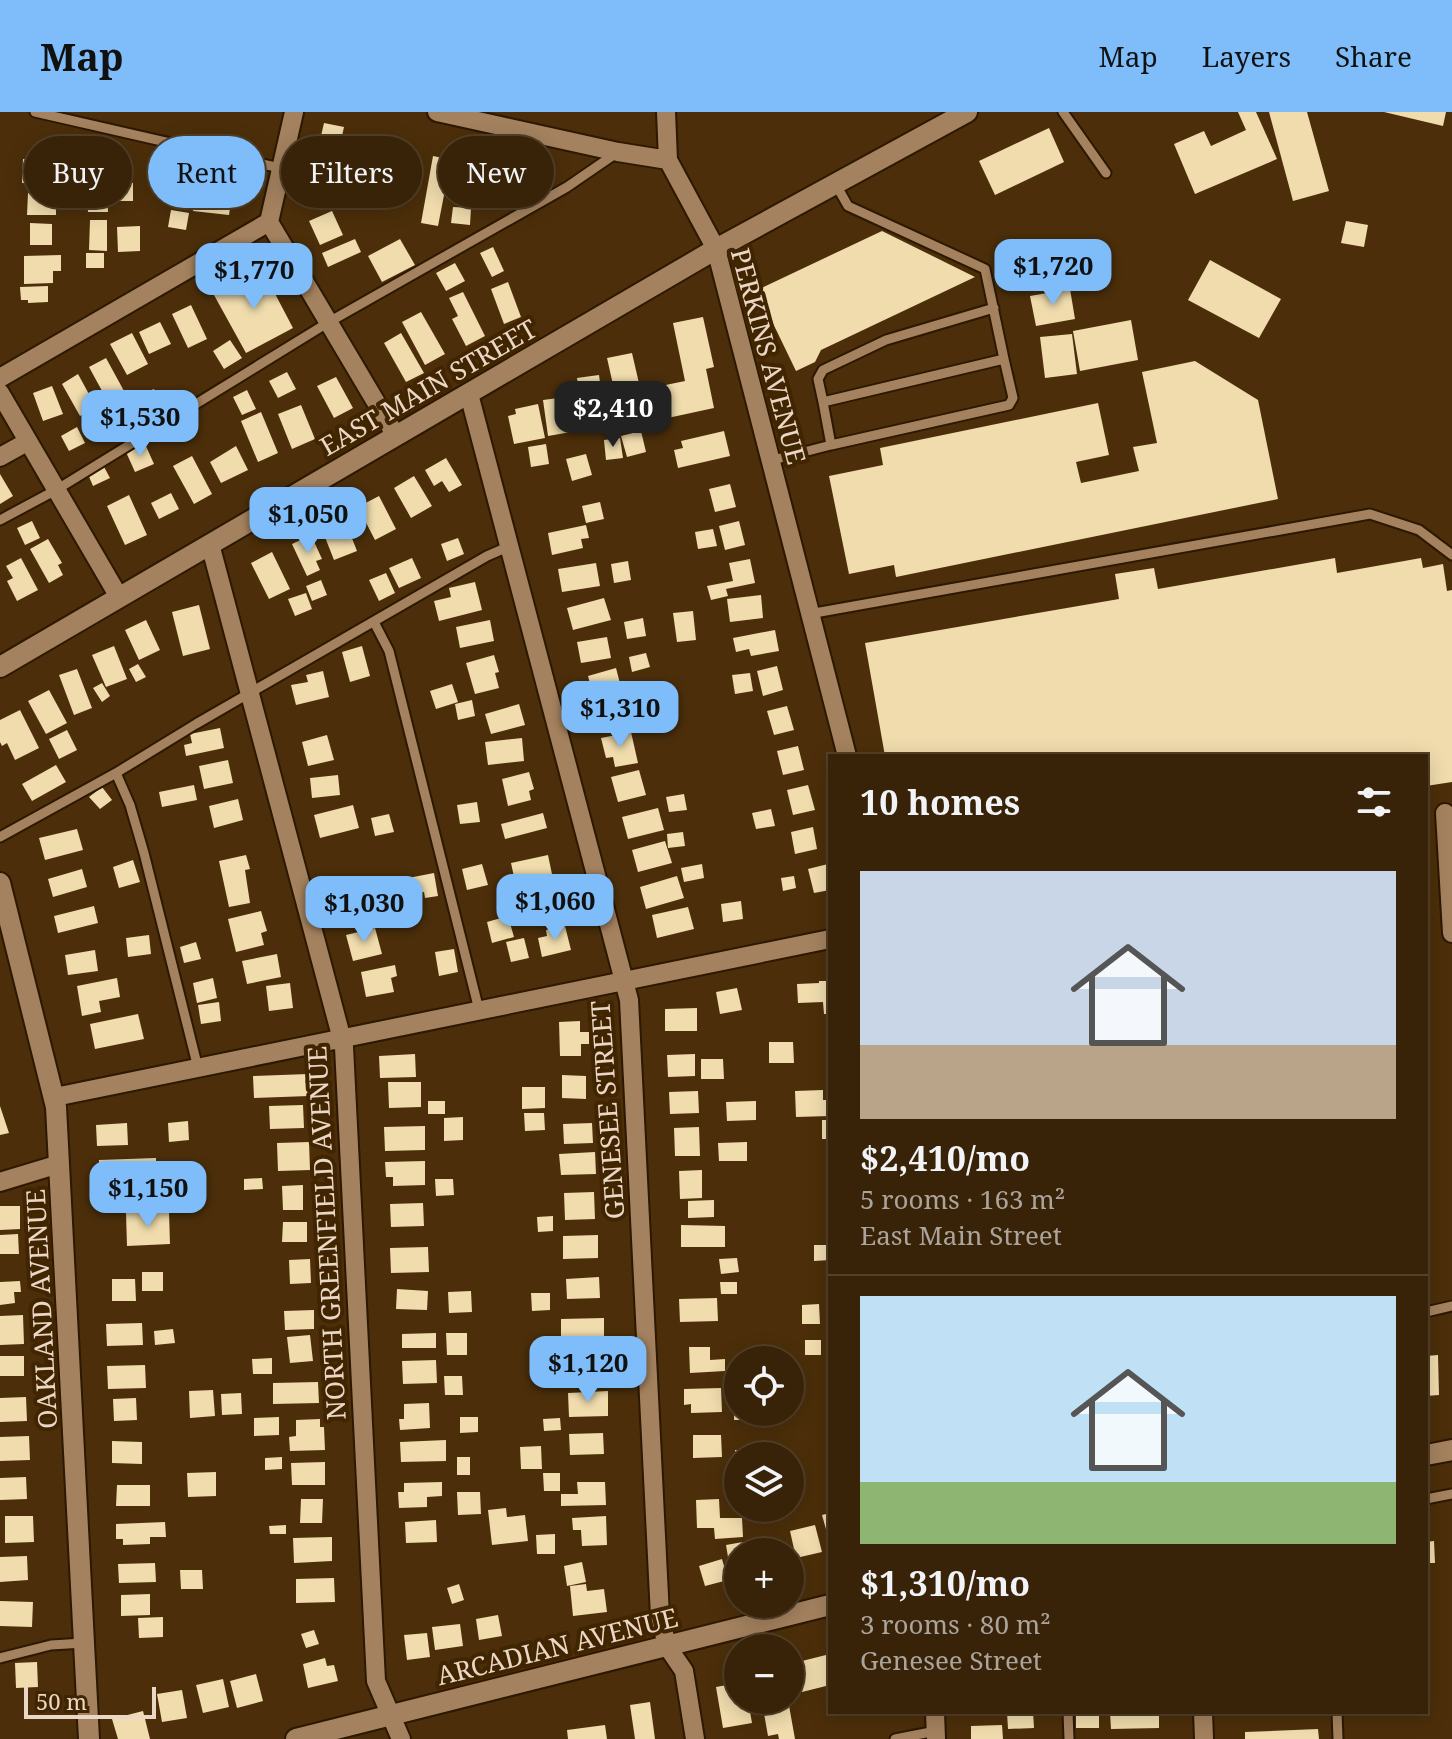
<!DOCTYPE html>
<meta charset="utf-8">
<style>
:root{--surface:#392308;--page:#402b12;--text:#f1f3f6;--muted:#aba49c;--line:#534029;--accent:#7ebdf9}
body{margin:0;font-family:"Noto Serif",serif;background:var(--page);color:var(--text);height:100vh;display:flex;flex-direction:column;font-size:30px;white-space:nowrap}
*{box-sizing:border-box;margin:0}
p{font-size:26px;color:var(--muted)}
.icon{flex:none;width:44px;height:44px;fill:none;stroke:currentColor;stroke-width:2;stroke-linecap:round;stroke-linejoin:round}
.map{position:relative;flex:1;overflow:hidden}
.panel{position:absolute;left:828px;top:642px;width:600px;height:960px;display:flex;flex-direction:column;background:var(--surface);border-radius:0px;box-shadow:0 4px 20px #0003,0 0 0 2px var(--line)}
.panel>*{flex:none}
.banner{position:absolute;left:24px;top:24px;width:684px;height:72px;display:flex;gap:16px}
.fabs{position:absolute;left:724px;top:1234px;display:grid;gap:16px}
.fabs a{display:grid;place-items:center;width:80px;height:80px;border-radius:50%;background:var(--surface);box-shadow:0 4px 20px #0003,0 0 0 2px var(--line);font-size:40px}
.scale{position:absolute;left:24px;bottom:20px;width:132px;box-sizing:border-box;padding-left:8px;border:4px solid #ead7c5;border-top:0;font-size:22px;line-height:28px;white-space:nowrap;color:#ead7c5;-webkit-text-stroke:6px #412500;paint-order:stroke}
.price{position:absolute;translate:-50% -68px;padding:0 18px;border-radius:16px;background:var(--accent);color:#111;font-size:26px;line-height:52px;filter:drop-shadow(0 2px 4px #0008)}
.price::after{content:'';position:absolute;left:50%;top:48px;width:24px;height:18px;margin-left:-12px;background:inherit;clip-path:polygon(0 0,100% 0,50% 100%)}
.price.active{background:#222;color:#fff}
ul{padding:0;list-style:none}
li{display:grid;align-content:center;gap:16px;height:424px;padding:0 32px}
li+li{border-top:2px solid var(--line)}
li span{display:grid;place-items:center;height:248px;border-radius:0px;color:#555}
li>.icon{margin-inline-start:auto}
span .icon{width:144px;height:144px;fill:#fffc;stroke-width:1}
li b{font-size:34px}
h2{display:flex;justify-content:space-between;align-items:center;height:96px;padding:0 32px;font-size:34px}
.chip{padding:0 28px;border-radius:36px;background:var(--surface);box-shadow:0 4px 20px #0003,0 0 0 2px var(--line);font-size:28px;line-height:72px}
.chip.active{background:var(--accent);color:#111}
header{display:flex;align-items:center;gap:48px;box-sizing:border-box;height:112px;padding:0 40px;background:var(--accent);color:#111}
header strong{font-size:38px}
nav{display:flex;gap:44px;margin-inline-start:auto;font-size:28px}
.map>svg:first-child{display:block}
</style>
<header>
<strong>Map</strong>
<nav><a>Map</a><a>Layers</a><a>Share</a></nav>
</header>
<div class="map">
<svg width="1452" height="1627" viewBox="0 0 1452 1627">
<rect width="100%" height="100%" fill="#4c2f0a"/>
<path fill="#f0dcad" d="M1238,0H1256L1277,47L1195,82L1174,32L1204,19L1211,34L1246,18Z
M1269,0H1307L1329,79L1293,89Z
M1384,0H1446L1443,14Z
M324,11L344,15L338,42L318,37Z
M1049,16L1064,50L995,83L979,49Z
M433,44L463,50L457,80L445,78L438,114L421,111Z
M468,45L488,49L483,68L464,64Z
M23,47H52L51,72L22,71Z
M88,53H108V74H88Z
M503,55L522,59L517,86L498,82Z
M307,66L338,73L334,90L303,84Z
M113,70L133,71V89H113Z
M196,77L232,82L229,103L193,99Z
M107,79L108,100H88L87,80Z
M28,81H56V103H27Z
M453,95L471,96L470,113L451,111Z
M171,98L189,101L186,118L168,115Z
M332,99L343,123L320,133L309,109Z
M90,108H107V139L89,138Z
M1346,109L1368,113L1364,135L1341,131Z
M30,111L52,112V133H30Z
M140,114V139L118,140L117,115Z
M882,119L975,165L821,238L815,250L796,259L757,178Z
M355,127L361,140L328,155L322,141Z
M400,127L415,153L382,170L368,144Z
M493,135L504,159L492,165L480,141Z
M86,141H104V156H86Z
M61,143V159H53V171L24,172V144Z
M1210,148L1281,187L1259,226L1188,188Z
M455,151L465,169L446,179L436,161Z
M262,157L293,216L246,241L214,183Z
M508,170L521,205L504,212L491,177Z
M48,174V190L28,191V188H21L20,175Z
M1070,177L1075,207L1036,214L1030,184Z
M463,180L485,224L466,234L452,207L458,204L449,186Z
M191,193L207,227L188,236L172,202Z
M421,200L445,242L425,253L402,210Z
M703,205L714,255L706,257L714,296L663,307L656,275L685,269L673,211Z
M1131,208L1138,248L1080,259L1073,219Z
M160,210L171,232L149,242L139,220Z
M132,221L148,252L127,263L110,232Z
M401,221L424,261L406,270L384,231Z
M1072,222L1077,262L1045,266L1040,225Z
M230,228L242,246L224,257L213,239Z
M632,241L641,280L616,286L607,246Z
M106,246L124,279L107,288L89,255Z
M1195,249L1258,288L1278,387L896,465L894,453L849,462L829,364L883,353L880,336L1098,291L1109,343L1076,350L1081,371L1139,359L1133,335L1157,331L1142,260Z
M287,260L296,277L278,286L269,269Z
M78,262L96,295L80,304L62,272Z
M599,263L603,293L581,295L577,266Z
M336,265L353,296L334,306L317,274Z
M52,274L63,302L43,309L33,281Z
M154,277L162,296L146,303L138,284Z
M247,278L256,297L242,303L233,285Z
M566,285L571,320L548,324L543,288Z
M538,292L545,326L514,332L508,304L516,302L515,297Z
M301,293L315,327L292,337L278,302Z
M261,300L278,341L258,350L241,309Z
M77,315L85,331L69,339L61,324Z
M641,319L646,340L627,345L621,324Z
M724,319L730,344L678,356L674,338L683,336L681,329Z
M620,326L623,346L606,348L604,328Z
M145,332L154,352L135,360L126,340Z
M546,332L549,352L531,355L528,335Z
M236,334L248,358L221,371L210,350Z
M586,342L592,363L572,369L566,347Z
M192,344L212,382L194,392L173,354Z
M446,346L462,373L449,380L442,369L434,374L425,358Z
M103,353L110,366L93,374L87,360Z
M0,362L13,384L0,392Z
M414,364L432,394L411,406L394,376Z
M730,372L736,395L715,400L709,377Z
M171,381L179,397L159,407L151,391Z
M129,383L147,423L125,433L107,394Z
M379,384L396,417L375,428L358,395Z
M600,390L604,407L586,411L582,394Z
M344,406L357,439L334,448L321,415Z
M32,409L40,426L25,433L17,416Z
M739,409L745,433L725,438L719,414Z
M586,413L589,426L581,427L583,436L552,443L548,421Z
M713,417L717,434L698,437L695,420Z
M311,423L322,447L316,449L320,458L307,464L292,432Z
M458,426L464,442L447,449L441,432Z
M48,427L62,451L58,453L63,463L49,471L30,437Z
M272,440L290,477L269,487L251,451Z
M21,446L38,478L17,489L7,469L13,466L6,454Z
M412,446L421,466L399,476L389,456Z
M1335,446L1337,461L1421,446L1423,456L1443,452L1447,479L1452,478V670L1426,674V644H885L865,531L1119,487L1115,462L1154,456L1158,477Z
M750,447L755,471L726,477L728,484L711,488L707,474L733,469L729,451Z
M628,449L631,468L614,471L611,452Z
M596,451L600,474L562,480L558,457Z
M386,461L395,481L379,489L369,468Z
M321,468L327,483L312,489L306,474Z
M475,470L482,498L439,509L434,489L451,485L449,476Z
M306,481L312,497L295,504L288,487Z
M761,483L763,506L730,510L727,487Z
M604,486L611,508L573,518L567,496Z
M199,493L210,537L183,544L172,500Z
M693,499L696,528L677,530L673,501Z
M643,506L646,524L627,527L624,510Z
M146,508L160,538L139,548L125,518Z
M490,508L494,529L460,536L456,515Z
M775,518L779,539L751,544L749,537L736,540L733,526Z
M607,525L611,546L581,551L577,530Z
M114,534L127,567L106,575L92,543Z
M362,534L370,564L350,570L342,540Z
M646,541L650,555L632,560L629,545Z
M494,543L499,560L495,561L499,576L475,582L466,551Z
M138,552L146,565L136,570L129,557Z
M777,554L783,578L763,584L757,559Z
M616,556L622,579L594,587L588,564Z
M77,557L92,596L74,603L59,563Z
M323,559L329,585L296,593L291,573L308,570L306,563Z
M750,561L753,579L735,582L732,563Z
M102,571L110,584L102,590L93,576Z
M452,572L458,590L436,597L430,579Z
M49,578L67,611L46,622L28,589Z
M622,587L626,608L600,613L596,592Z
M472,588L475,604L458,608L455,592Z
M519,592L525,613L491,622L485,602Z
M787,594L794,618L774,623L767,599Z
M20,598L39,636L15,648L7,631L2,634L0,630V608Z
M220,616L224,636L186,644L184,633L192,631L190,622Z
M67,618L77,638L59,647L49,627Z
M631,620L638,651L615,655L613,645L606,646L601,626Z
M327,623L334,648L308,654L302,630Z
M522,626L524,649L488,653L485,630Z
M798,634L804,658L783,663L777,639Z
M228,648L233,671L204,677L199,654Z
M56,653L66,670L32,689L22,672Z
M639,658L646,683L618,690L611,665Z
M529,660L534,677L529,679L531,688L508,694L502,667Z
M338,663L340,683L312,686L310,666Z
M194,673L197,688L162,695L159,680Z
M808,673L815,698L793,703L787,678Z
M102,675L112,688L100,697L89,685Z
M684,682L687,698L669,700L666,685Z
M238,687L243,708L214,716L209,694Z
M477,690L480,710L460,712L457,693Z
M353,693L359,716L320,726L314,703Z
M658,696L664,718L628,727L622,705Z
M771,697L775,714L756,717L752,701Z
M543,701L547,716L505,727L501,712Z
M389,702L394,720L375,724L371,706Z
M813,715L817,737L795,742L791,720Z
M77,717L83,738L45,748L39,726Z
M683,720L685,734L668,736L667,722Z
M665,729L672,751L638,760L632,738Z
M246,743L250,757L245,758L250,791L229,795L219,749Z
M548,743L553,767L516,774L511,751Z
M133,748L140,770L119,776L113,755Z
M482,752L488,773L467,778L462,757Z
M702,752L704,766L684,770L681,756Z
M828,752L830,778L814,781L808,757Z
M82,757L87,775L53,785L48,767Z
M434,761L438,784L425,786L424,780L406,783L403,767Z
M677,764L684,786L646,797L640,775Z
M794,764L796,776L783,779L781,766Z
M365,765L371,789L344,796L338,772Z
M558,780L561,803L524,808L521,785Z
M741,789L743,807L723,810L721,792Z
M94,794L98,811L58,821L54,804Z
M688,795L694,817L657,826L652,803Z
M261,799L267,819L261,821L264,833L236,840L228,807Z
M508,804L514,825L492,831L487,810Z
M565,814L571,838L542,845L538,826L547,824L546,818Z
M375,816L382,842L353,849L346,823Z
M149,823L151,842L128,845L126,826Z
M524,826L529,846L511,850L506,830Z
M196,830L201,847L184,851L180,835Z
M454,837L458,860L439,864L435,840Z
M95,838L98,859L68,863L65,843Z
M277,842L281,865L247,872L242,849Z
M395,853L397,864L391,866L394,880L366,885L361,860Z
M117,866L120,885L99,889L101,900L82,904L77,874Z
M213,866L217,886L197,891L193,871Z
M819,869H830V902H824L823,890L798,891L797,872L819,871Z
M290,871L293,896L269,899L266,874Z
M737,876L742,898L720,902L716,880Z
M219,890L221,909L201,912L198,893Z
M697,896V919H665V897Z
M138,902L144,927L95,937L90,912Z
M580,909V920H589V932H581V944H560L559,910Z
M769,930H793L794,951H769Z
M415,942L416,965L380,966L379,944Z
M695,942V964L668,965L667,943Z
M701,947H723L724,967H701Z
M308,962L309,984L254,986L253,964Z
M562,963L586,964V987L562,986Z
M388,970H421V995L389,996Z
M522,975H545V996L522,997Z
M823,978V988H830V1004L796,1005L795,979Z
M698,979L699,1001L670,1002L669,980Z
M428,989H445V1002H428Z
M756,989V1008L727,1009L726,990Z
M303,993L304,1016L270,1017L269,994Z
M0,994L9,1021L0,1023Z
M524,1001H544L545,1018L525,1019Z
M463,1005V1028L444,1029V1006Z
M822,1008H830V1027H822Z
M188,1009L189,1028L169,1030L168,1011Z
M127,1011L128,1033L97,1034L96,1013Z
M592,1011L593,1031L564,1032L563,1012Z
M425,1014V1038L385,1039L384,1015Z
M699,1015L700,1044H675L674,1016Z
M309,1030L310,1058L278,1059L277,1031Z
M747,1030V1049H719L718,1031Z
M595,1040L596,1062L561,1063L559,1042Z
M156,1046V1064H133L134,1072H99V1048Z
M425,1049V1073L393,1074V1065H386L385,1050Z
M702,1058V1086L680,1087L679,1059Z
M262,1066L263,1077L244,1078V1067Z
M435,1067H453L454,1083L436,1084Z
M303,1073V1098H283L282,1074Z
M594,1080L595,1107L565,1108L564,1081Z
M714,1088V1105L688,1106V1089Z
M423,1091L424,1114L391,1115L390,1092Z
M0,1094H20V1117L0,1118Z
M169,1100L170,1132L127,1134L126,1101Z
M553,1104V1119L538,1120L537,1105Z
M283,1110H307V1130H282Z
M681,1113L725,1114V1135H681Z
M18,1122L19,1142H0V1123Z
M598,1123V1146L563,1147V1124Z
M814,1133H830V1148L814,1149Z
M428,1135L429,1160L391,1161L390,1136Z
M737,1146L739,1160L721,1162L719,1147Z
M310,1147L311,1171L290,1172L289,1148Z
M142,1160H163V1179H142Z
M599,1165L600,1186L567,1187L566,1167Z
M112,1167H135L136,1189H112Z
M20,1169L21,1180H14L15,1191L0,1193V1170Z
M720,1170H737V1182H721Z
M397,1177L428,1179L427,1198L396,1197Z
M471,1179L472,1200L449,1201L448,1180Z
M531,1181H550V1198L532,1199Z
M717,1186L718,1209L680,1210L679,1187Z
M819,1192L820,1212H802V1193Z
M314,1198V1217L285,1218L284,1199Z
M23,1203L24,1232L0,1233V1204Z
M604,1206V1227L561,1229V1207Z
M142,1211L143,1233L107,1234L106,1212Z
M173,1217L175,1231L155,1233L154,1219Z
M436,1221V1236H402V1222Z
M446,1221H467V1243H447Z
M310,1223L313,1249L290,1251L287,1225Z
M557,1226L558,1238H541L540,1227Z
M805,1228H821V1243H805Z
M689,1235H710V1248L725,1247V1259L690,1261Z
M599,1241L600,1268H578L577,1242Z
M1438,1243L1439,1283L1426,1284V1244Z
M0,1244H24V1264H0Z
M272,1246V1262H253L252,1247Z
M436,1248L437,1271L403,1272L402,1249Z
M145,1253L146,1276L108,1277L107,1254Z
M444,1264H462L463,1283H445Z
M318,1270L319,1291L273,1292V1271Z
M721,1276L722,1300L691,1301V1292L684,1293V1277Z
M213,1278L215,1304L190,1306L189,1279Z
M608,1279V1304L569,1305L568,1281Z
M241,1281L242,1302L222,1303L221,1282Z
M26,1285L27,1309L0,1310V1286Z
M136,1286L137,1308L114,1309L113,1287Z
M429,1291L430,1316L400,1318L399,1307H404V1292Z
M734,1294H738V1300H749V1308H734Z
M279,1305V1323L254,1324V1306Z
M460,1305H478V1320L460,1321Z
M560,1306L561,1318L544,1319L543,1307Z
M320,1307V1315H324L325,1338L290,1339L289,1325L296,1324V1308Z
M603,1321L604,1342L570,1343L569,1322Z
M693,1323H721L722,1345L693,1346Z
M29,1324L30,1348L0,1349V1325Z
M446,1328V1349L401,1350L400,1330Z
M112,1329L142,1330V1352L112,1351Z
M541,1334L542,1357H521L520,1335Z
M735,1338H751V1344H738V1357H736Z
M282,1345V1357L265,1358V1346Z
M457,1345H470V1363H457Z
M325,1350V1373H292L291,1351Z
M216,1360V1384L188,1385L187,1361Z
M543,1361H560V1379H544Z
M26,1365L27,1387L0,1388V1366Z
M442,1370V1384L427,1385V1395L399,1396L398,1380H404V1371Z
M577,1370H605L606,1393L561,1394V1382H578Z
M117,1373H150V1394H116Z
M457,1380H480L481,1402L458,1403Z
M301,1387H323L322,1411H300Z
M719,1387L720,1406H742L743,1425L715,1427L714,1416H697L696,1388Z
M506,1396L507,1405L525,1403L528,1429L492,1433L488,1398Z
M830,1401V1428H829L822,1403Z
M5,1404H33L34,1430L5,1431Z
M606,1404L607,1433L582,1434L581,1418H573L572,1406Z
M436,1408L437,1430L406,1431L405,1410Z
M165,1410L166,1425H150V1432L123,1433V1427H116V1412Z
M286,1413V1422H270L269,1414Z
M815,1413L822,1440L796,1446L790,1419Z
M555,1422V1442H537L536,1423Z
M332,1425V1449L294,1451L293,1426Z
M1434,1429L1435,1451H1426V1430Z
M743,1430L745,1440H738V1449L729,1451L726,1433Z
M781,1430L783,1440H755L754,1437Z
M27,1444L28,1468L0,1470V1445Z
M722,1447L728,1468L705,1474L699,1454Z
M582,1450L586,1470L567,1474L564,1454Z
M155,1451L156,1470L119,1471L118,1452Z
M180,1458H202L203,1477H181Z
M334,1466L335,1490L296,1491V1467Z
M459,1472L464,1488L452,1492L447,1476Z
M586,1472L587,1479L604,1477L607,1500L573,1504L570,1474Z
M150,1482V1503L121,1504V1483Z
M0,1489L33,1490L32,1515L0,1514Z
M498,1503L502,1524L479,1528L476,1507Z
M163,1505V1525L139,1526L138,1506Z
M460,1512L463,1534L435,1538L432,1515Z
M314,1518L319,1532L306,1536L301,1522Z
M427,1521L430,1545L407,1548L404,1523Z
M830,1542V1573L802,1580L794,1551Z
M325,1546L327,1554L334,1553L338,1569L308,1576L303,1552Z
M37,1550L38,1575L16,1576L15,1551Z
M256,1562L263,1589L237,1596L230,1569Z
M223,1567L229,1595L203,1601L196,1573Z
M738,1571V1588H748L752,1611L723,1616L716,1575Z
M182,1578L187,1606L162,1610L157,1582Z
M771,1588H788L795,1627H779L778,1622L768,1624L762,1590Z
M650,1590L655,1627H635L630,1593Z
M143,1599L150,1627H118L112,1607Z
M1007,1600H1033L1034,1616L1008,1617Z
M1076,1600H1099V1616H1076Z
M1110,1600H1159V1616L1111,1617Z
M605,1613L607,1627H568L567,1618Z
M1002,1613L1003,1627H971V1614Z
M1318,1617L1319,1627H1245V1620Z"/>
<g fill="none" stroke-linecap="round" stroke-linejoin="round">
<g stroke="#2d1800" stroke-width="13">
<path id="lane" d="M35,0L280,56
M1063,0L1106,61
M823,290L818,267L823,258L886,228L994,196
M831,333L1009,293L1013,286L1004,247
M769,349L831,333L823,290L1004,247L985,157L848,94L835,71
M0,408L56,378L329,210L567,75L618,40
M809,502L1370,402L1419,418L1452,443
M374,510L389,539L479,898
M116,661L130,693L144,741L198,956
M0,725L116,661L196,612L487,444L510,434
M1426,1200L1452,1194
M1426,1387L1452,1382
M0,1546L51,1533L84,1531
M1068,1600L1069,1627
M1337,1600L1338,1627
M895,1627L936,1619"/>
</g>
<g stroke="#2d1800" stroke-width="22">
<path id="street" d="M294,0L269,110L396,324
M437,0L618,40L668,48
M666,0L668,48L716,137L847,644
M0,266L269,110
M0,281L119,485
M469,282L629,888L660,1504L667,1534L684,1559L695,1627
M0,345L27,330
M210,432L344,935L376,1569L401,1627
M1445,701L1452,821
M55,985L830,827
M0,1070L59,1052
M935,1600L936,1627
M1203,1600L1204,1627"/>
</g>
<g stroke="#2d1800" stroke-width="24">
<path id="secondary" d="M0,555L716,137L967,0
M0,771L56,995L89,1627
M1426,1343L1452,1338
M296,1627L830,1493"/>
</g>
<use href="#lane" stroke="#a4825f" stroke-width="9"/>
<use href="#street" stroke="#a4825f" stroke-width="18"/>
<use href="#secondary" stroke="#a4825f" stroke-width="20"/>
</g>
<g text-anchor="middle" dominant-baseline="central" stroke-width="8" stroke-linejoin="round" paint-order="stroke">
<g font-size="26" fill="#ead7c5" stroke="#412500">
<text transform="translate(769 244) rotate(75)">PERKINS AVENUE</text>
<text transform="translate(428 275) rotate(-30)">EAST MAIN STREET</text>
<text transform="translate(607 998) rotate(-94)">GENESEE STREET</text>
<text transform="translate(326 1121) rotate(-93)">NORTH GREENFIELD AVENUE</text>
<text transform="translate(41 1197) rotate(-93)">OAKLAND AVENUE</text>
<text transform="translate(557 1534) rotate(-14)">ARCADIAN AVENUE</text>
</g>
</g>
</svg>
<div class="fabs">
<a><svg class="icon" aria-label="locate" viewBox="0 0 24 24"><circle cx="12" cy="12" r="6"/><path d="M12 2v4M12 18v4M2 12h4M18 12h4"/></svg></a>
<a><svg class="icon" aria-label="layers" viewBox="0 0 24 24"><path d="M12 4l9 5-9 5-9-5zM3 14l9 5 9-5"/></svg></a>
<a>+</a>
<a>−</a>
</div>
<div class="scale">50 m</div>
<b class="price" style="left:1053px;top:195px">$1,720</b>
<b class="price" style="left:254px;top:199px">$1,770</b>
<b class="price active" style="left:613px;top:337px">$2,410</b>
<b class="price" style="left:140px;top:346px">$1,530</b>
<b class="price" style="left:308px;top:443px">$1,050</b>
<b class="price" style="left:620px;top:637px">$1,310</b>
<b class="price" style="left:555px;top:830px">$1,060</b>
<b class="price" style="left:364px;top:832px">$1,030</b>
<b class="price" style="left:148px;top:1117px">$1,150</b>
<b class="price" style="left:588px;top:1292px">$1,120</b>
<div class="banner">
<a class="chip">Buy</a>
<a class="chip active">Rent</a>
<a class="chip">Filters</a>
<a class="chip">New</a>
</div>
<section class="panel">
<h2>10 homes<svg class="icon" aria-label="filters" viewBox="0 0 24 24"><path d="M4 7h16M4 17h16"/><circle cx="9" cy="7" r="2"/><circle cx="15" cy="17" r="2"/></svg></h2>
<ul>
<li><span style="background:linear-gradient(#c9d6e8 70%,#b9a48a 0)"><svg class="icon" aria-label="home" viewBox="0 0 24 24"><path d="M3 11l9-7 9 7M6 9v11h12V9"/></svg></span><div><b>$2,410/mo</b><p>5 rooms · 163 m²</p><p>East Main Street</p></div></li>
<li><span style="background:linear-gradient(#bfe0f5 75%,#8fb573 0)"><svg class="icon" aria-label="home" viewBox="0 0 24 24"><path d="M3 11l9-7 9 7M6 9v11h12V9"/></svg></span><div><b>$1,310/mo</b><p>3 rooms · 80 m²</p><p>Genesee Street</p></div></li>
</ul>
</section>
</div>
